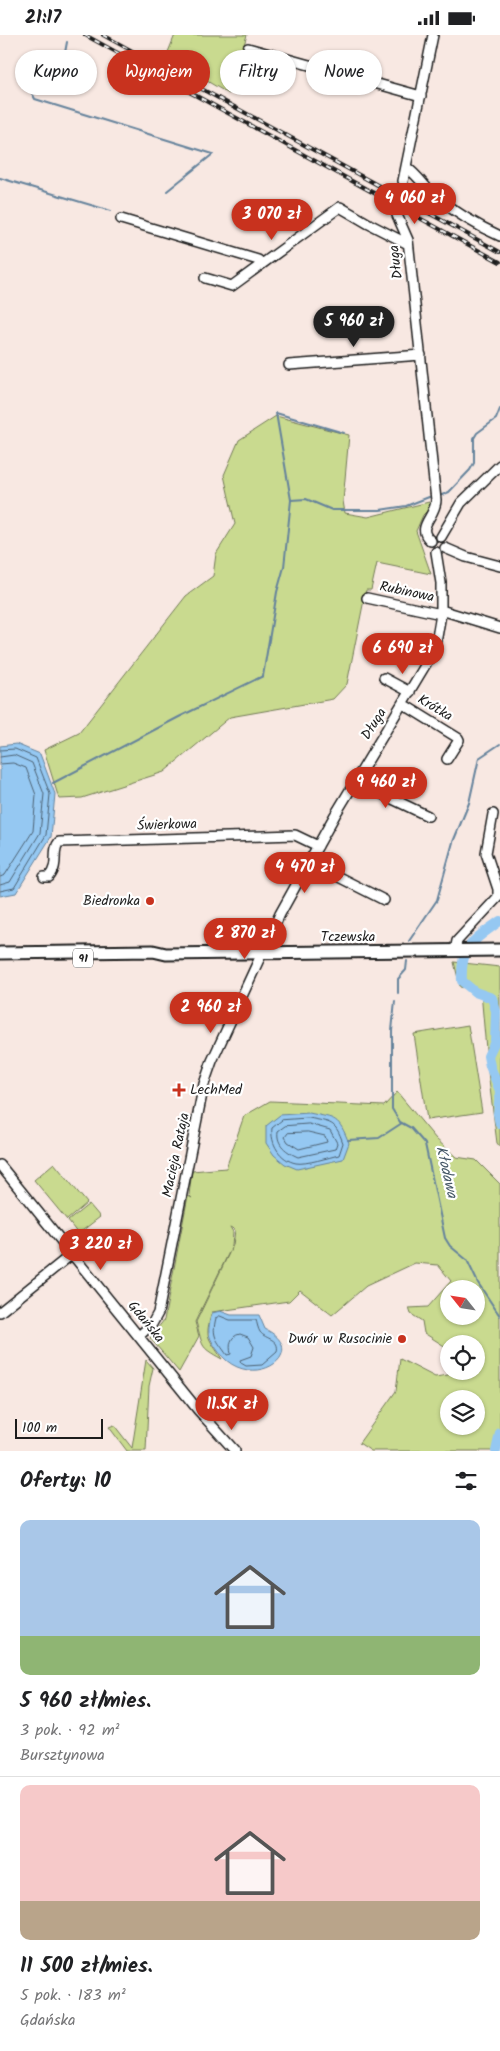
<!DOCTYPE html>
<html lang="pl">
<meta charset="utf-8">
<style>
:root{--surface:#fff;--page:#f2f2f2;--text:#202124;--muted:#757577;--line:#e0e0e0;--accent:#c8321e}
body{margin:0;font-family:Kalam,sans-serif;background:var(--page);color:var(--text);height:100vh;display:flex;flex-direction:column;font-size:19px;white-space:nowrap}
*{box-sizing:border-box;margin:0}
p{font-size:16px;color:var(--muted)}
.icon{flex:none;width:28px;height:28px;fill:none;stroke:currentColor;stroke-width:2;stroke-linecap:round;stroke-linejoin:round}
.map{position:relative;height:1416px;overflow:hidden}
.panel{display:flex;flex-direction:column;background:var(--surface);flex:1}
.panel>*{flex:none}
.top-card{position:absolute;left:15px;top:15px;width:470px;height:45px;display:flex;gap:10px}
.needle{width:32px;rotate:300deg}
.controls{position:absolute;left:440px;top:1245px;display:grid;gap:10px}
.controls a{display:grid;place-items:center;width:45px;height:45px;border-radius:50%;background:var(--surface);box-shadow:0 1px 4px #0004;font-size:25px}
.scale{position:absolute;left:15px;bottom:12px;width:88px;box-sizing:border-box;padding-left:5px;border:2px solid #1c1c1c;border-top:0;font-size:14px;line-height:18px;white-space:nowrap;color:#1c1c1c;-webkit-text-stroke:4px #fff;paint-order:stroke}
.price{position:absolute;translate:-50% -42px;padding:0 11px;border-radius:18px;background:var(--accent);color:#fff;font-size:16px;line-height:32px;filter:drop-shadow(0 1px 2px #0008)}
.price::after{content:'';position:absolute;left:50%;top:30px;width:15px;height:11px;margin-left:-8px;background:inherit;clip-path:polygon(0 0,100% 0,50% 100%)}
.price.current{background:#222;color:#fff}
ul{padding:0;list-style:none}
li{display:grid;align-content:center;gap:10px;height:265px;padding:0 20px}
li+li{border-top:1px solid var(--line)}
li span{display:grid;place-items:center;height:155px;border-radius:10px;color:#555}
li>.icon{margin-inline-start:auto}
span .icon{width:90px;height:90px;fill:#fffc;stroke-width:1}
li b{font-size:21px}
h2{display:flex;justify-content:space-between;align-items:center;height:60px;padding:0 20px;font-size:21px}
.tag{padding:0 18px;border-radius:22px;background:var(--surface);box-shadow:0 1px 4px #0004;font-size:18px;line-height:45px}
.tag.current{background:var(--accent);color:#fff}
.status{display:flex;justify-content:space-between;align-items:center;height:35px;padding:0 25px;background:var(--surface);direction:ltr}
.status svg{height:14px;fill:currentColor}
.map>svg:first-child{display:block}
</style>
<div class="status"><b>21:17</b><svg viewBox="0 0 49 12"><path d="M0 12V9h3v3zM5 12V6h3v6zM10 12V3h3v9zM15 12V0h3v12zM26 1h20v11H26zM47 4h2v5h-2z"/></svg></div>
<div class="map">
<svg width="500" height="1416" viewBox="0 0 500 1416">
<rect width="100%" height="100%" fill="#f8e8e2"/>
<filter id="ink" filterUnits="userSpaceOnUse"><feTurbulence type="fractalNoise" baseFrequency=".02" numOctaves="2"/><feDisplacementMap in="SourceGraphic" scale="10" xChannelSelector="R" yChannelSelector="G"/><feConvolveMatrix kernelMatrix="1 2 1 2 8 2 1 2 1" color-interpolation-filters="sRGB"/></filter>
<g filter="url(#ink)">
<path fill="#c9da8f" stroke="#727b56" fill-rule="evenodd" d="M175,0H247L229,59L166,22Z
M276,381L349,400L343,466L345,478L368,482L429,467L430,473L423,480L416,496L431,539L377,528L371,555H366L347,649L333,664L230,682L164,737L82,763L59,764L44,715L79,698L186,561L213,541L216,519L235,489L224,440L239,405Z
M454,927L500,932V1112L497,1108L488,1037L481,957L460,952Z
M468,990L482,1077L427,1085L414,999Z
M397,1057L436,1104L456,1122L476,1125L500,1149V1416H371L359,1408L396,1356L400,1324L435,1342L448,1340L450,1336H476V1309H449V1314L424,1298L422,1286L411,1279L409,1273L428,1272L451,1246L438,1230L415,1228L366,1251L332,1280L300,1255L289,1266L212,1277C204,1304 208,1301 222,1324C198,1311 204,1312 196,1287L233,1210L235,1195L230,1192L233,1197L232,1211L195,1287L199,1301L179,1337L150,1303L164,1285L188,1161L192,1163L189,1160L192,1136L226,1133L244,1081L270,1066L384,1071ZM449,1254H476V1281H449ZM449,1364H476V1391H449Z
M54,1128L87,1168L67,1185L34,1145Z
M89,1169L100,1182L78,1199L68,1186Z
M146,1325L153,1333L149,1351L146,1416H127L109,1392L114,1390L132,1413Z"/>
<path fill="#95c8f2" stroke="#65839c" d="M16,709L40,719L55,759L51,802L16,858L0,861V711Z
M309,1078C337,1084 338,1081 349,1108L343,1124L297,1134L285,1129L274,1120L266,1108V1091L280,1080Z
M220,1276L231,1280H259L265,1294C314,1318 249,1360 218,1316C207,1300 207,1297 212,1278Z"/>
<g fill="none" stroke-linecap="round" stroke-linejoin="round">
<path stroke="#4c6172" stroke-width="1" d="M0,715L15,714L36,723L50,759L46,800L14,853L0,856
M0,722L14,720L32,728L44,759L40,798L10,847L0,850
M0,729L13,728L26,733L36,760L33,796L5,840L0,842
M309,1083C331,1088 335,1085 343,1108L339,1120C330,1122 305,1130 296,1128C280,1125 270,1108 272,1093L282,1085Z
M309,1089L330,1095L337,1108L335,1114L298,1122C287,1117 276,1110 278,1096L285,1091Z
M308,1097L325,1101L327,1107L299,1114L288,1107L285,1102L288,1098Z
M220,1281L230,1285H256C257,1288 258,1294 260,1297C266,1305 280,1303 277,1317L262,1330L246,1331L241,1328L240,1325L251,1321L254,1312L248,1302L240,1299C230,1301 229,1310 231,1319L227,1320C217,1305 211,1302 216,1283Z"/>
<path stroke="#65839c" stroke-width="2" d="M67,7L64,23L44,20L31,56L35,64L213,119L167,156
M0,143L111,176
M442,460L449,457L470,435L474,428V403L477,398L496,384L500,374
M291,465L276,378L344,398
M53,748L179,682L263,641L277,557L284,532L291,465L306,464L332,475H380L406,471L429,462
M409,906L437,865L453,807L469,768L479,723L500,709
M398,958V944L406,935L407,926
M395,966L392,996V1074L400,1087L411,1093L425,1109L445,1203L450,1211L467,1225L478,1248L500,1281
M348,1105L379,1103L402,1088"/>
<path stroke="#95c8f2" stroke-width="10" d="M500,886C474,905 460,910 462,946L475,957L492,963L496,976L495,1006L488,1021L490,1031L500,1056
M500,1056L498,1079L500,1089
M496,1416L500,1398"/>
<g stroke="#1c1c1c" stroke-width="12">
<path id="minor" d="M248,13L421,61
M406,132C418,140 425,153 436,162C456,178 478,191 500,201
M403,146L433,0
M397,180L408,205L436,465C436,482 414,492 431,506
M121,184L258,225L262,229
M205,243L232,251L340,172L369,189L408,209
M289,330L421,320
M441,502L461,468L500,430
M445,513L466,522L500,531
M367,563L441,579
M441,575L500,593
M384,643L410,657
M403,669L458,703L459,705L447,724
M355,746L428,781
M309,827L384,865
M44,842H49C60,829 51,816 59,807L295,800L318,811
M455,916L457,906L498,862V854L486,818L493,779
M0,1130L198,1375L235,1416
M0,1277L72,1219
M139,1301L152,1289L158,1278L204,1049L212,1026L280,879L335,780L432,619L437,602L441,579V548L436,517"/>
</g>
<g stroke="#1c1c1c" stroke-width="15">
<path id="major" d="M0,918L153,916L166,919L500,915"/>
</g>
<use href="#minor" stroke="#fff" stroke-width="9"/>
<use href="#major" stroke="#fff" stroke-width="11"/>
<g stroke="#1c1c1c" stroke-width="4">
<path id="rail" d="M85,0L500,227
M103,0L500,217"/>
</g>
<use href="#rail" stroke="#fff" stroke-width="2" stroke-dasharray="5.5" stroke-linecap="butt"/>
</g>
</g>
<g fill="#c8321e" stroke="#fff" stroke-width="2">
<circle cx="150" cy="866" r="5"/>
<path d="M176.5 1047.5h5v5h5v5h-5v5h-5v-5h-5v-5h5z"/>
<circle cx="402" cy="1304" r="5"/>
</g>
<g text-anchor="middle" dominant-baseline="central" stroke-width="4.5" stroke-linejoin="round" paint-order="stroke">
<rect fill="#fff" stroke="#606060" stroke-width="1" x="73" y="913.5" width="20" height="19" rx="4"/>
<g font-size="12" font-weight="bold" fill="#1c1c1c">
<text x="83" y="923">91</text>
</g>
<g font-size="14" fill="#1c1c1c" stroke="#fff">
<text transform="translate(396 227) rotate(-97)">Długa</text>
<text transform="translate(407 557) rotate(12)">Rubinowa</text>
<text transform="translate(435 673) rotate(31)">Krótka</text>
<text transform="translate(374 689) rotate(-58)">Długa</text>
<text transform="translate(167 790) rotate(-2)">Świerkowa</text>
<text x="348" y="902">Tczewska</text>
<text transform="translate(176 1120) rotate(-78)">Macieja Rataja</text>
<text transform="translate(146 1287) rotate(51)">Gdańska</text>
</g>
<g font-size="14" fill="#1c1c1c" stroke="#fff" text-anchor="end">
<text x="140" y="866">Biedronka</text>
<text x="190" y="1055" text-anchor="start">LechMed</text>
<text x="392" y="1304">Dwór w Rusocinie</text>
</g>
<g font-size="15" font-style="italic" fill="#465867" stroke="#fff">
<text transform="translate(446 1137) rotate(77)">Kłodawa</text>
</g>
</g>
</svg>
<div class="controls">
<a><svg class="needle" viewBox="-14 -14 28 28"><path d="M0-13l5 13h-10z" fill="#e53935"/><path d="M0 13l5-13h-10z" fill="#757577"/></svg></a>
<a><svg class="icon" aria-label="locate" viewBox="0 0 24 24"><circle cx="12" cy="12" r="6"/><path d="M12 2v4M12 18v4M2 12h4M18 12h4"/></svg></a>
<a><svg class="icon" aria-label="layers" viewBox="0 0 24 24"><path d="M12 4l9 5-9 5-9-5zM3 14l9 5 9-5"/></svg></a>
</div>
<div class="scale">100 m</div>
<b class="price" style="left:415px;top:190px">4 060 zł</b>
<b class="price" style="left:272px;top:206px">3 070 zł</b>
<b class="price current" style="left:354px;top:313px">5 960 zł</b>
<b class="price" style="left:403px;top:640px">6 690 zł</b>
<b class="price" style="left:386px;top:774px">9 460 zł</b>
<b class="price" style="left:305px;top:859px">4 470 zł</b>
<b class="price" style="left:245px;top:925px">2 870 zł</b>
<b class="price" style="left:211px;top:999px">2 960 zł</b>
<b class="price" style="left:101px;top:1236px">3 220 zł</b>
<b class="price" style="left:232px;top:1396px">11.5K zł</b>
<div class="top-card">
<a class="tag">Kupno</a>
<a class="tag current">Wynajem</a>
<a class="tag">Filtry</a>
<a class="tag">Nowe</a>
</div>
</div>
<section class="panel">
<h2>Oferty: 10<svg class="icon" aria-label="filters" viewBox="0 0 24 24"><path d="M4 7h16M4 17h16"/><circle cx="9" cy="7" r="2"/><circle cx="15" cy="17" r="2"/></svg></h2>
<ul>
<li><span style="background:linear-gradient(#a9c7e8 75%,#8fb573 0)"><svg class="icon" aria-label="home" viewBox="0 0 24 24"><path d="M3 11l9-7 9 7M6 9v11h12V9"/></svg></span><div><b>5 960 zł/mies.</b><p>3 pok. · 92 m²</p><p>Bursztynowa</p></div></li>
<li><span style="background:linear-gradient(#f6c9c9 75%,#b9a48a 0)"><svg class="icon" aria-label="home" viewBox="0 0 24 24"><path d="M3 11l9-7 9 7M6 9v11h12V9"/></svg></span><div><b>11 500 zł/mies.</b><p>5 pok. · 183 m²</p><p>Gdańska</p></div></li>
</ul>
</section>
